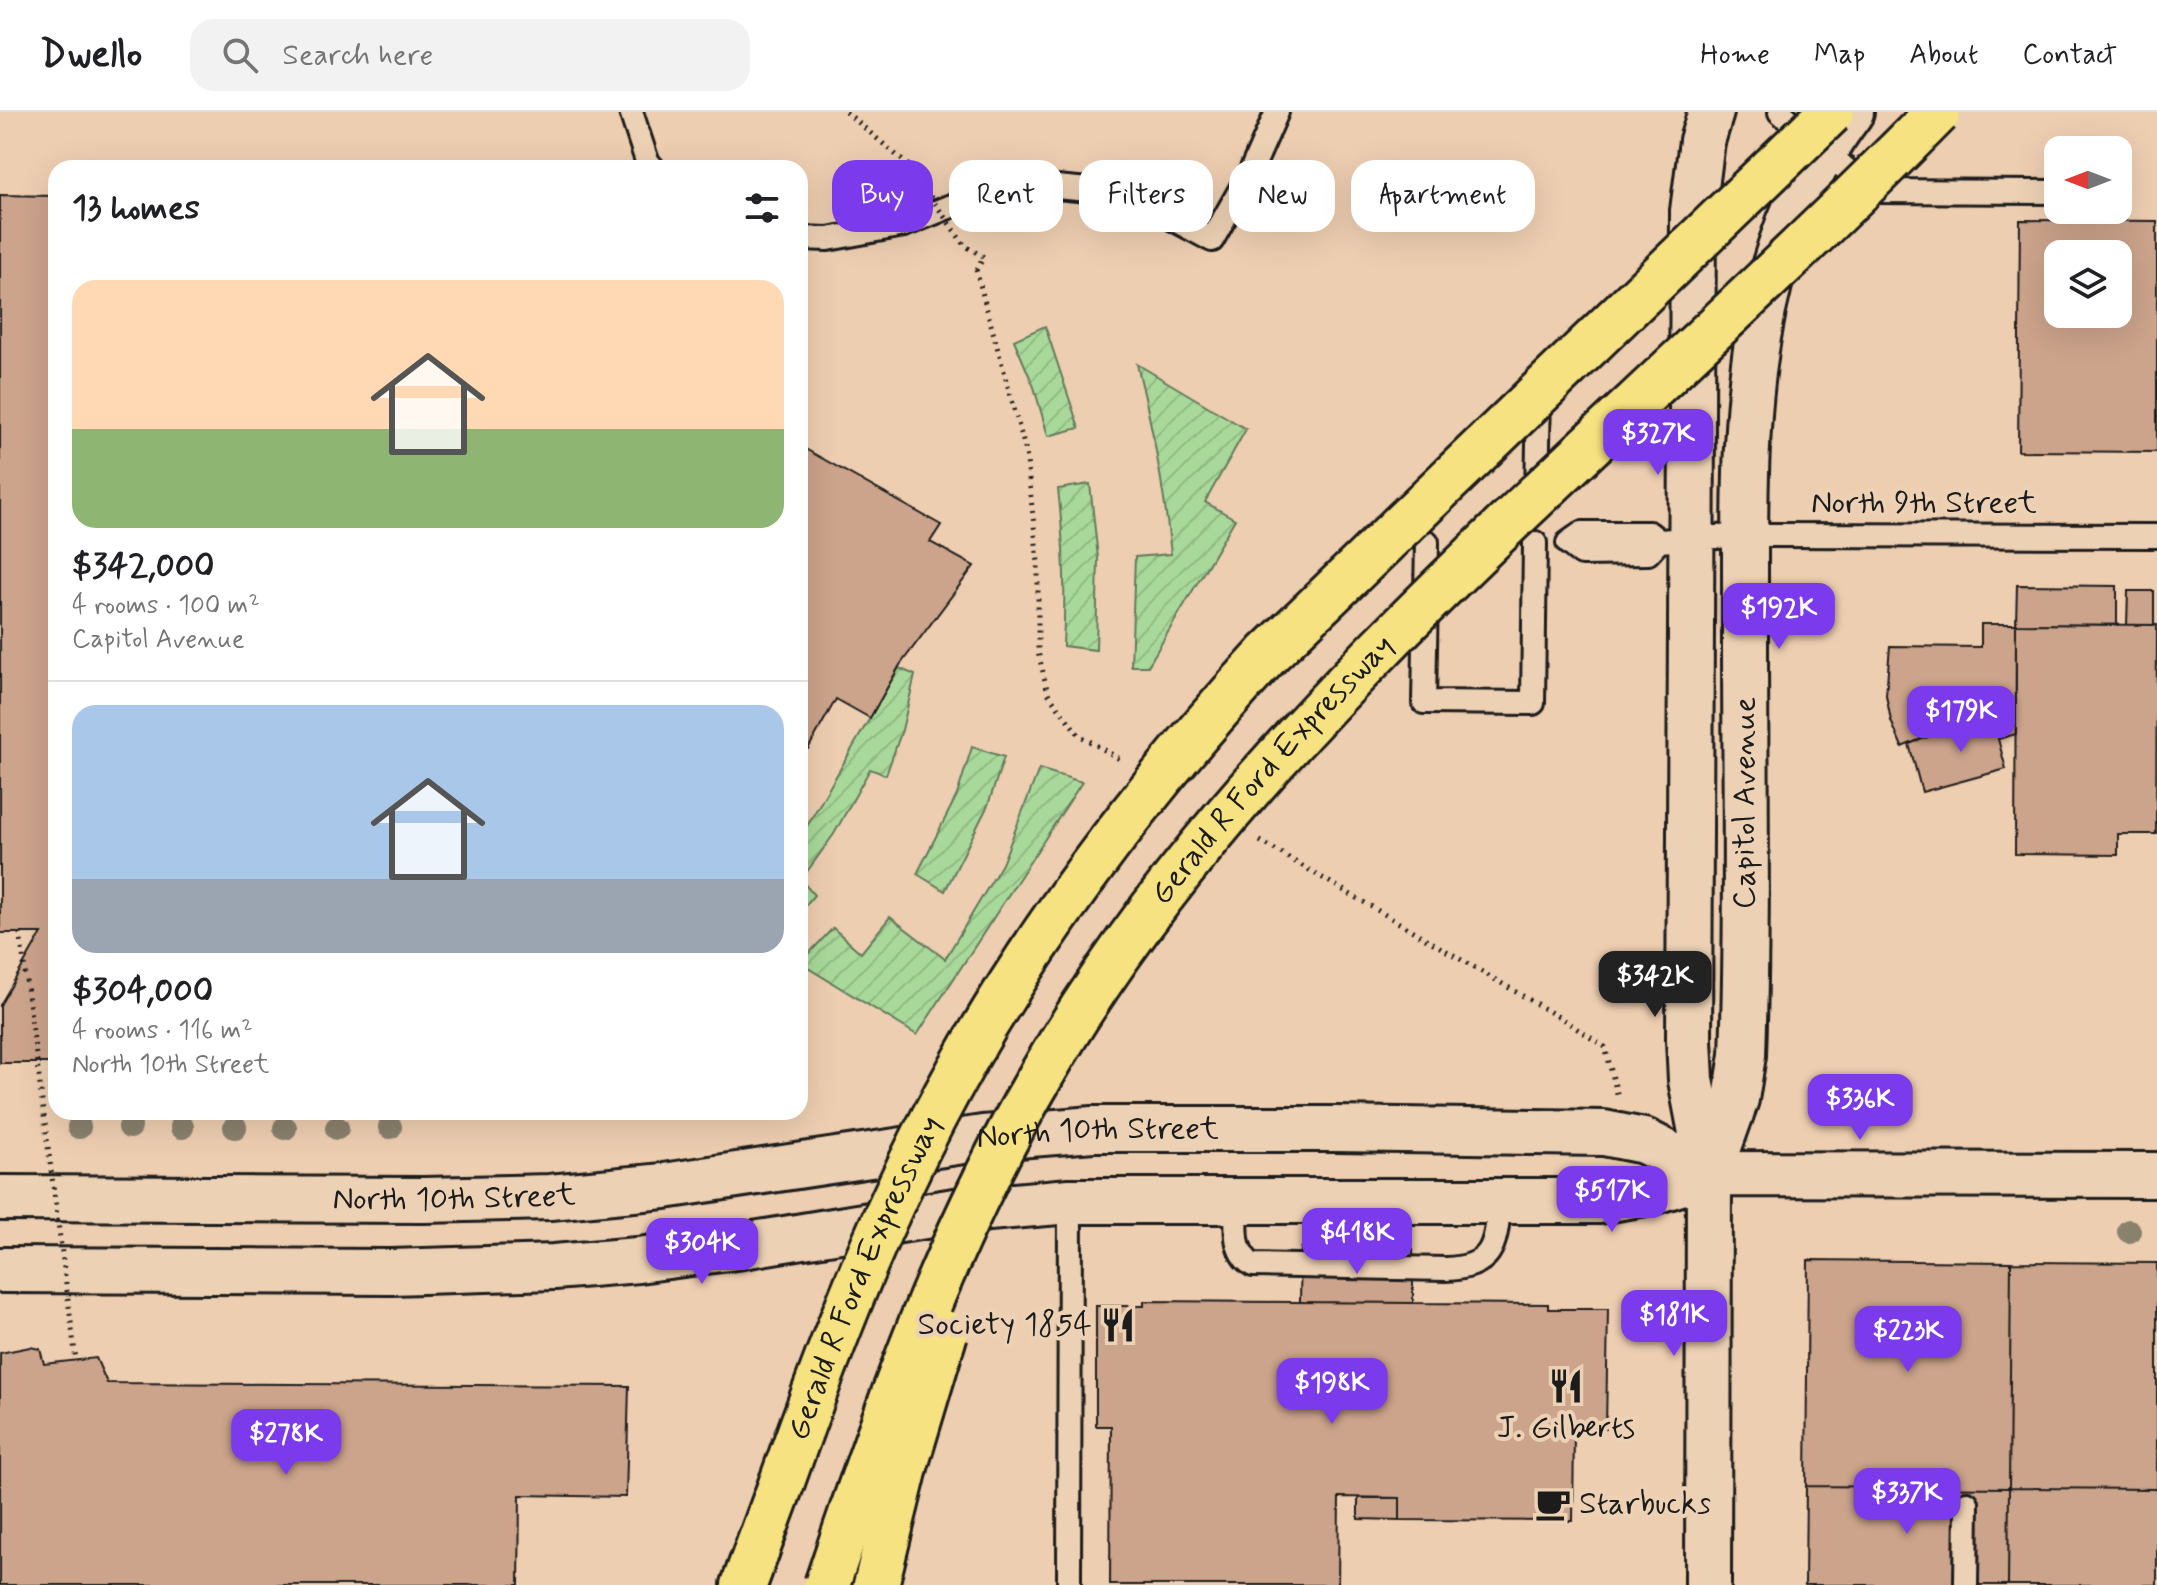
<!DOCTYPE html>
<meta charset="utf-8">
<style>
:root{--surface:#fff;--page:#f2f2f2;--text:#202124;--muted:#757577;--line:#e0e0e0;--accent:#7c3aed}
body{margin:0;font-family:Mynerve,sans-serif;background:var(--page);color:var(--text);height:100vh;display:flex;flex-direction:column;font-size:30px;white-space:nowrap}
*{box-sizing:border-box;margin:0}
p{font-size:26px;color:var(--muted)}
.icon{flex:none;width:44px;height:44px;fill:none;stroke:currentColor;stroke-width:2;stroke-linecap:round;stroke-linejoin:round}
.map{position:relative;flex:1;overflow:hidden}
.side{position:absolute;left:48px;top:48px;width:760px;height:960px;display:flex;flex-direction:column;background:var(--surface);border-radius:24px;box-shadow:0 8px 32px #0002}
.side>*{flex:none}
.banner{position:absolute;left:832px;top:48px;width:760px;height:72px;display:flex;gap:16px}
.needle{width:52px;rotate:270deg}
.controls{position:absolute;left:2044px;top:24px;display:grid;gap:16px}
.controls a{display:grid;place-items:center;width:88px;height:88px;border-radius:16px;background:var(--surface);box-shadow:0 8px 32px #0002;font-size:40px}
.price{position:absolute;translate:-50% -68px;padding:0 18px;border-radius:16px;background:var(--accent);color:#fff;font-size:26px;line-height:52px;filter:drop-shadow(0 2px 4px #0008)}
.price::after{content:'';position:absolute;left:50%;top:48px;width:24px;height:18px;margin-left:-12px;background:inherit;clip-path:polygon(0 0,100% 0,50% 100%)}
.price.on{background:#222;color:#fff}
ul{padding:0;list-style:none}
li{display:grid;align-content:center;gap:16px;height:424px;padding:0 24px}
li+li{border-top:2px solid var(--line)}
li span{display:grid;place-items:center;height:248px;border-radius:24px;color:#555}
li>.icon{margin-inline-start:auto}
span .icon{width:144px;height:144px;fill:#fffc;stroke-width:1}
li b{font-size:34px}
h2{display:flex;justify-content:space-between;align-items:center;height:96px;padding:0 24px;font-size:34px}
.chip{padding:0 28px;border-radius:24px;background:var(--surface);box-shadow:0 8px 32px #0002;font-size:28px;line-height:72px}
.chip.on{background:var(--accent);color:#fff}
header{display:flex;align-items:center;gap:48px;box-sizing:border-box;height:112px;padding:0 40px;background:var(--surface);border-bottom:2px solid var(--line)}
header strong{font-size:38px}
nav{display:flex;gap:44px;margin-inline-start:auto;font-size:28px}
.search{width:560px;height:72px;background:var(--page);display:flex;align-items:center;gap:20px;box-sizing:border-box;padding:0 28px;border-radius:24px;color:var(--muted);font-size:30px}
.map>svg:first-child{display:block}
</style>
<header>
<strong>Dwello</strong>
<div class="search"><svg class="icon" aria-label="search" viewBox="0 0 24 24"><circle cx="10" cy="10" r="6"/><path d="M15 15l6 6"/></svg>Search here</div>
<nav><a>Home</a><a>Map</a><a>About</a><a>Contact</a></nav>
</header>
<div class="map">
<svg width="2157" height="1473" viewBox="0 0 2157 1473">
<defs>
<pattern id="garden-furrows" width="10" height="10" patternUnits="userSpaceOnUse" patternTransform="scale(2)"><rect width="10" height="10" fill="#a9d99a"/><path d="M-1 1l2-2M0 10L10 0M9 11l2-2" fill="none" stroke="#91ba84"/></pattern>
</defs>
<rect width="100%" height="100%" fill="#eeceb1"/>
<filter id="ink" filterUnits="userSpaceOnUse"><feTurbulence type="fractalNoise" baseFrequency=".0125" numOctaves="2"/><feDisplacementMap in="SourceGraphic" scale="16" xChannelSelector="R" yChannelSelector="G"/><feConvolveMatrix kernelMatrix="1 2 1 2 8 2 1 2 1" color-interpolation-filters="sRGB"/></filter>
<g filter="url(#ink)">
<path fill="url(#garden-furrows)" stroke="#627a5b" stroke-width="2" d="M1045,214L1079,316L1048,324L1034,275L1014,228Z
M1137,252L1246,317L1205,390L1235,407L1148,554H1131L1135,445L1171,442C1164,377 1153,315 1137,252Z
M1090,372L1098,446L1096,538L1063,534C1066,480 1064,430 1058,377Z
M899,556L915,563L902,618L886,663L870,657L834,722L801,768L814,783L800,800V726Z
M972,635L1004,645L988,693L945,779L917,762L957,683Z
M1039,657L1082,670L917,923L800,851L833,816L861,841L890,805L945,847L1002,752Z"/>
<path fill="#cca38b" stroke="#1c1c1c" stroke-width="2" fill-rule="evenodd" d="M0,83L56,84V951H0V893L42,821H0Z
M2020,108L2157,109V340L2018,339ZM2058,142H2118V202H2058Z
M800,334L941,413L930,430L974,454L900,553L870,606L836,587L808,637H801L800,641Z
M2017,473L2117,474V513L2016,512Z
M2128,479H2154V513H2127Z
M1981,512H2016V609L1969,612L1935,621L1902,635L1891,609L1886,583L1890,534L1981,535Z
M2016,512L2157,513L2156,722H2118V743L2015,742Z
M1999,608L2016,609V622L1998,627L2006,657L1922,680L1909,632L1955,615Z
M1301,1136L1413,1137V1191L1300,1190Z
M1808,1148L2011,1150L2009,1376L1806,1374Z
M2011,1150L2157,1151V1377L2009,1376Z
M1144,1189L1548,1192V1197H1608L1606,1317H1574L1573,1409L1400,1408V1386L1339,1385L1338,1473H1110L1111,1314H1096V1194H1144Z
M30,1235L40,1237L44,1252L96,1246L107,1271L629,1274L626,1385L520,1383L519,1473H0V1241Z
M1806,1374L2009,1376L2008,1473H1805Z
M2009,1376L2157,1377V1473H2008Z
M1358,1386H1400V1408L1358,1407Z"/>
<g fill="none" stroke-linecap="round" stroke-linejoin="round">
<g stroke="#1c1c1c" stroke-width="28">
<path id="lane" d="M631,0L647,49L653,56
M1780,0L1871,79L2058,80
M800,126L828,127L904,113L971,86L1046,74L1099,79L1147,93L1212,128L1251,59L1277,0
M1537,383L1539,281
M1659,429L1648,441L1582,442L1568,431L1582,421H1649L1659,429L1746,423L2157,424
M1427,430L1424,590L1533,591L1535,431
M1237,1088C1237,1110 1231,1140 1253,1153L1446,1157C1496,1155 1495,1131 1500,1089
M1069,1473L1070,1089
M1966,1473L1967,1391"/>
</g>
<g stroke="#1c1c1c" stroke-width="50">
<g id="secondary">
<path d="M1710,1060L1736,987L1743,943C1748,804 1745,664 1745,525C1746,340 1733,155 1851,0"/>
<path id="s1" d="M0,1086L424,1088L550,1085L664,1074L983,1026L1093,1017H1335L1604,1021L1644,1029L1709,1062"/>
<path d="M0,1158L391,1160L554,1155L638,1148L736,1135L955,1099L1070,1089H1598L1651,1080L1709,1062L2157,1063"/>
<path d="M1708,1473L1709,1062L1691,968L1689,928L1693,99L1702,29L1711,0"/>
</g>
</g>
<g stroke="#1c1c1c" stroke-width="50">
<path id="highway" d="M744,1473L782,1370"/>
</g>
<path stroke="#1c1c1c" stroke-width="5" stroke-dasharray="2 6" stroke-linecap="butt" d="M976,158L1026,340L1038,450V540L1048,581L1079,623L1123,649
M1260,729L1562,907L1605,935L1618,985"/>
<use href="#lane" stroke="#edd1b4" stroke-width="22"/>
<use href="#secondary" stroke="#edd1b4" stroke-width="44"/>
<use href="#highway" stroke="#f7e281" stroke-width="44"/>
<g stroke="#1c1c1c" stroke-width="50" stroke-linecap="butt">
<g id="highway-bridge">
<path id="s2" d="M782,1370C826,1246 872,1124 933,1007C1021,837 1140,681 1269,541L1831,0"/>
<path id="s3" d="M827,1473C887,1294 946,1126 1042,962C1164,751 1334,578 1509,410C1652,274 1799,141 1938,0"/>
<path d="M876,1473L906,1351L945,1221"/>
</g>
</g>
<path stroke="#1c1c1c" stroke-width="5" stroke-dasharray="2 6" stroke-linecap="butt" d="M846,0L908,53L965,134L984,145L976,158
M20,821L76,1248"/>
<use href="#highway-bridge" stroke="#f7e281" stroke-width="44"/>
</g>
<g fill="#8a816d">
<circle cx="79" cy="1015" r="12"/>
<circle cx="130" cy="1015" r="12"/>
<circle cx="182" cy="1015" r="12"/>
<circle cx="235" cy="1015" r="12"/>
<circle cx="390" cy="1015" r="12"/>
<circle cx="285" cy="1016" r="12"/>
<circle cx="337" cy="1016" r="12"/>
<circle cx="2129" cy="1119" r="12"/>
</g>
</g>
<defs>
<g id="restaurant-bare" transform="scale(2.76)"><path d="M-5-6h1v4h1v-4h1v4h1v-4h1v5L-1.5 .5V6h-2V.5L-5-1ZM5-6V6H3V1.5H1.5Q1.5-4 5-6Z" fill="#1c1c1c" stroke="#edd1b4" stroke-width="2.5" paint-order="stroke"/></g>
<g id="cafe-bare" transform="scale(2.76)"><path d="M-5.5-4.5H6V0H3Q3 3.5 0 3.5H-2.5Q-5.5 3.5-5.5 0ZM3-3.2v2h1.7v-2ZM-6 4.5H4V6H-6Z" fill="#1c1c1c" stroke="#edd1b4" stroke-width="2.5" paint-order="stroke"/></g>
</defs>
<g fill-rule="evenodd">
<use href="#restaurant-bare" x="1118" y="1213"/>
<use href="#restaurant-bare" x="1566" y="1274"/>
<use href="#cafe-bare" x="1553" y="1392"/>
</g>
<g text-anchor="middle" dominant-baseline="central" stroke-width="8" stroke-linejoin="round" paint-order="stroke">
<g font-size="32" fill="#1c1c1c" stroke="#edd1b4">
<text x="1924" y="391">North 9th Street</text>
<text stroke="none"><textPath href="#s3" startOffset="938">Gerald R Ford Expressway</textPath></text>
<text transform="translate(1745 691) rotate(-90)">Capitol Avenue</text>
<text stroke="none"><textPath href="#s1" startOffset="1102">North 10th Street</textPath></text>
<text stroke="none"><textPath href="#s1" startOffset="454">North 10th Street</textPath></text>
<text stroke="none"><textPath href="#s2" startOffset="220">Gerald R Ford Expressway</textPath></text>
</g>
<g font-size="32" fill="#1c1c1c" stroke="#edd1b4" text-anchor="end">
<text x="1092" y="1213">Society 1854</text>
<text x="1566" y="1316" text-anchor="middle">J. Gilberts</text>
<text x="1579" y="1392" text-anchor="start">Starbucks</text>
</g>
</g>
</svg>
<div class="controls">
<a><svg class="needle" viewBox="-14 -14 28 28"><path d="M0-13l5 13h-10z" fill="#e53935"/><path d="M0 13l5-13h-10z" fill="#757577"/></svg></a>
<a><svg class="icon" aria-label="layers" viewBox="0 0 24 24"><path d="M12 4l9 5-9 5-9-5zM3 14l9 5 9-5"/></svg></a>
</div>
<b class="price" style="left:1658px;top:365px">$327K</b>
<b class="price" style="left:1779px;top:539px">$192K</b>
<b class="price" style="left:1961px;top:642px">$179K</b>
<b class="price on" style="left:1655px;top:907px">$342K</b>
<b class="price" style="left:1860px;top:1030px">$336K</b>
<b class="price" style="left:1612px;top:1122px">$517K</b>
<b class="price" style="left:1357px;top:1164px">$418K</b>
<b class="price" style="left:702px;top:1174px">$304K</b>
<b class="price" style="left:1674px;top:1246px">$181K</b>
<b class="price" style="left:1908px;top:1262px">$223K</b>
<b class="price" style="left:1332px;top:1314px">$198K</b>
<b class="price" style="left:286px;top:1365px">$278K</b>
<b class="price" style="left:1907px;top:1424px">$337K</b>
<div class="banner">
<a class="chip on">Buy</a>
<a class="chip">Rent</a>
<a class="chip">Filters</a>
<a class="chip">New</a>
<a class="chip">Apartment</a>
</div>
<section class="side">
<h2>13 homes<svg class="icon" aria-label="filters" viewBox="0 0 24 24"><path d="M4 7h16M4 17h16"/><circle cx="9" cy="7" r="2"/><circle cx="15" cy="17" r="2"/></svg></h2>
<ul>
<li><span style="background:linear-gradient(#ffd9b3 60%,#8fb573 0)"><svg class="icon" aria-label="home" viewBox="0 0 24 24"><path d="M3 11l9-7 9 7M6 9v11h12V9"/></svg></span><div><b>$342,000</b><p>4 rooms · 100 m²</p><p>Capitol Avenue</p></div></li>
<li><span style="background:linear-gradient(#a9c7e8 70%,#9aa5b1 0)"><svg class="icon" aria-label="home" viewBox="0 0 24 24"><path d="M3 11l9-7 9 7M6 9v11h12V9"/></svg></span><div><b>$304,000</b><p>4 rooms · 116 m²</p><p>North 10th Street</p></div></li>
</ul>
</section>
</div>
